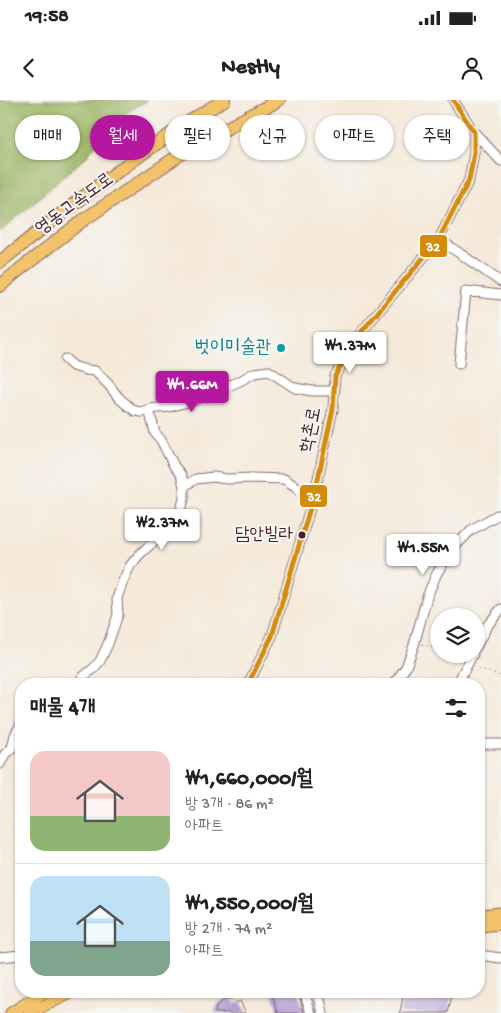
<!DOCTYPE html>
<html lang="ko">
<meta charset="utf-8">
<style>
:root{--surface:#fff;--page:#f6f6f6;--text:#222;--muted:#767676;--line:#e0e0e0;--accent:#b5179e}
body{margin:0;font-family:"Gochi Hand","Poor Story",sans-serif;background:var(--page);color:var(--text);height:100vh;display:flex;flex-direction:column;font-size:19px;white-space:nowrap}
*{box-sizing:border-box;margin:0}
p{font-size:16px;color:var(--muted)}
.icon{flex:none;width:28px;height:28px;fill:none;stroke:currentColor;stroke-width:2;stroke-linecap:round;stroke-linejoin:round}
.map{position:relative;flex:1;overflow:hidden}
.panel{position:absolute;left:15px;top:578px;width:470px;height:320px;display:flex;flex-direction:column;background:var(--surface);border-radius:20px;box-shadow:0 1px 4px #0004}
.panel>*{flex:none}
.banner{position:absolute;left:15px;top:15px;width:471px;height:45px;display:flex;gap:10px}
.controls{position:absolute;left:430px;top:508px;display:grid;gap:10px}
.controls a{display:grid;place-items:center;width:55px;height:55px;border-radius:50%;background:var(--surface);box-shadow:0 1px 4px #0004;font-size:25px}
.price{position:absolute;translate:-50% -42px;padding:0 11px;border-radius:5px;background:#fff;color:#222;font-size:16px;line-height:32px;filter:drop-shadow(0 1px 2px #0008)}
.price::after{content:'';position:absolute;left:50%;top:30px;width:15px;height:11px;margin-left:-8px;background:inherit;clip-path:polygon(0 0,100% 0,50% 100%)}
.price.current{background:var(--accent);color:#fff}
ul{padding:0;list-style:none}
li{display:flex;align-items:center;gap:15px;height:125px;padding:0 15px}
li+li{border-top:1px solid var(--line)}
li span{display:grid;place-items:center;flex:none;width:140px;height:100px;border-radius:15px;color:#555}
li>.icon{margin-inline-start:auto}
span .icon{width:60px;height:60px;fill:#fffc;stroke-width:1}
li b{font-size:21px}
h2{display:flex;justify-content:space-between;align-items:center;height:60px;padding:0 15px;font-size:21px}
.pill{padding:0 18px;border-radius:22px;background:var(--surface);box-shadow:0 1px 4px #0004;font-size:18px;line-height:45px}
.pill.current{background:var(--accent);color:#fff}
.status{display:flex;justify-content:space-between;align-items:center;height:35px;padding:0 25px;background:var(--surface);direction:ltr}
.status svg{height:14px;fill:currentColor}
header{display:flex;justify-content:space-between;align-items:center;height:65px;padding:0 15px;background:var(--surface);font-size:22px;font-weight:700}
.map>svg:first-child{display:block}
</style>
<div class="status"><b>19:58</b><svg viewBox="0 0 49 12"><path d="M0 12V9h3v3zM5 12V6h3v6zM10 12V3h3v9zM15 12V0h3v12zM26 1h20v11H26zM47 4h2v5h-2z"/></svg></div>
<header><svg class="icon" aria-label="back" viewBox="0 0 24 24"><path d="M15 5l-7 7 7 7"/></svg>Nestly<svg class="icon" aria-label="person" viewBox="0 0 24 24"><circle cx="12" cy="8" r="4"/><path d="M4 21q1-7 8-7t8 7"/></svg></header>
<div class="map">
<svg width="501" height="913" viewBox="0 0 501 913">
<rect width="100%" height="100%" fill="#f6f6f2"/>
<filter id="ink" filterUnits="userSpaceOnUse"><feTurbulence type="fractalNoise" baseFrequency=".02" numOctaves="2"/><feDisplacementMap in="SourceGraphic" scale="10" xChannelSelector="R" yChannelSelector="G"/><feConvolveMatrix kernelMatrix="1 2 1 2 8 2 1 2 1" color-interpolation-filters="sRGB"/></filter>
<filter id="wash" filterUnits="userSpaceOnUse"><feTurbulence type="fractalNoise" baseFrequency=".0096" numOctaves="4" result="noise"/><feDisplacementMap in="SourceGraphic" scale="20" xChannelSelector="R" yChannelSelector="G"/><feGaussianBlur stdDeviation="1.12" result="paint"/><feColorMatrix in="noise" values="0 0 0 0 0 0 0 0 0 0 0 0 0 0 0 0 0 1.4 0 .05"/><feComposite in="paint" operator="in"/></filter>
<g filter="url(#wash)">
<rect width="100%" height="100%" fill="#f5e9d9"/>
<path fill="#9cb566" stroke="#736a48" d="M0,0H148L119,17L86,57L0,132Z"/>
<g id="blocks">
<path fill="#ae9dd2" d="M278,891H298L304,913H278L272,893Z
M404,891H453L448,913H400Z
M226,900H232L236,903L240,901L246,913H215L216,907L220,902Z"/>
</g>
</g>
<g filter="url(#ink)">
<use href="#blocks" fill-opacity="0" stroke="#866668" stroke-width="1"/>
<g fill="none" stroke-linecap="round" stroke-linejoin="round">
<g stroke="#866668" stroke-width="11">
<path id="minor" d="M474,32L501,61
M439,139L501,182
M65,259L73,266L86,270L95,271L108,284L119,298L127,305L135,311L142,312L149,309L169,307L195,300L240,281L254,273L269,271L295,288L312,291H326L335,290
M459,264L466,191L501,195
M184,386L196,379L213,377L227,379L252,378L284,379L295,386L312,403
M476,547L487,526L501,509
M78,584L83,577L94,568L100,561L108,544L118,515L117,498L123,481L130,466L139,455L153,442L181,410L184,399V386L181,375L174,366L161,340L155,333L149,309
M248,584L272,536L316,388L333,309L335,276L358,236L439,139L469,80L474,53V32L453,0
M394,584L406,567L414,545L427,497L436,475L450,452L471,430L497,415H501
M457,584L473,554
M479,644H501
M0,664L5,654L12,648L15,635L21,624
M479,855L501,858
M0,857L21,855
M304,891L311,913
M319,891V896L323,913"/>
</g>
<g stroke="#866668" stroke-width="13">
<path id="major" d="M479,815L501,813
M479,826L501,824
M11,913L46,891
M29,913L75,891"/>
</g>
<g stroke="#866668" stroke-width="14">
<path id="highway" d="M0,162C72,105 146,47 224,0
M0,186L19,170L82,121L178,56L218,33L279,0"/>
</g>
<path stroke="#866668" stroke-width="1" stroke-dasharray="1 4" stroke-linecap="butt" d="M422,544L439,551
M445,554L460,560
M475,567L501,576"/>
<use href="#minor" stroke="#fff" stroke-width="9"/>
<use href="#major" stroke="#f2c36a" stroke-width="11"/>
<use href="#highway" stroke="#f2c36a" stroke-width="12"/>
<g stroke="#f6f6f2" stroke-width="9">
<path id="bus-1" d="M248,584L272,536L316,388L333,309L335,276L358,236L439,139L469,80L474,53V32L453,0"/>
</g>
<use href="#bus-1" stroke="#d48b09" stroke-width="5"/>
</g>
</g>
<circle fill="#0f9aa8" stroke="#f6f6f2" stroke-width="2" cx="281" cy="248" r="5"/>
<circle fill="#4a1f2b" stroke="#f6f6f2" stroke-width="2" cx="302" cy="435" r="4.5"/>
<g text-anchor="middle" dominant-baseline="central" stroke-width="4" stroke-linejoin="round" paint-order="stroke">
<g font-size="18" fill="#4a1f2b" stroke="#f6f6f2" text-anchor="end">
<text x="293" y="435">담안빌라</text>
</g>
<g font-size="19" fill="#4a1f2b" stroke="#f6f6f2">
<text transform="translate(75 105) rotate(-36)">영동고속도로</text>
<text transform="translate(312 330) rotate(-79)">학촌로</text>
</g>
<g font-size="19" fill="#0d838f" stroke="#f6f6f2" text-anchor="end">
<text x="271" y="248">벗이미술관</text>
</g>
</g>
<g stroke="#f6f6f2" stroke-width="2">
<rect x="419" y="134" width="29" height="24" rx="5" fill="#d48b09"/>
<rect x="299" y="384" width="29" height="24" rx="5" fill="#d48b09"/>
</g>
<g font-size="14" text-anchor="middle" font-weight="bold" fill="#fff">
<text x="433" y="151">32</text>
<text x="314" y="401">32</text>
</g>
</svg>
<div class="controls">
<a><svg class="icon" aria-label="layers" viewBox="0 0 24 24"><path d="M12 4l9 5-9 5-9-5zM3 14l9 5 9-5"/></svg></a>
</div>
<b class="price" style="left:350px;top:274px">₩1.37M</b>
<b class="price current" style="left:192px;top:313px">₩1.66M</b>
<b class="price" style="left:162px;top:451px">₩2.37M</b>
<b class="price" style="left:423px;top:476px">₩1.55M</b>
<div class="banner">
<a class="pill">매매</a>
<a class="pill current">월세</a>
<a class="pill">필터</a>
<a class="pill">신규</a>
<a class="pill">아파트</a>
<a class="pill">주택</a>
</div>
<section class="panel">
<h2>매물 4개<svg class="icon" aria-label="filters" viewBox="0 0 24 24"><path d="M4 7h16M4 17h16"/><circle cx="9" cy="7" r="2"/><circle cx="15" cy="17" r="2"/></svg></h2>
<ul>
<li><span style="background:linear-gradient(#f6c9c9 65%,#8fb573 0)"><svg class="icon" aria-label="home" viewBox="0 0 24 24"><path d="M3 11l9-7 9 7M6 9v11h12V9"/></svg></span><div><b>₩1,660,000/월</b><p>방 3개 · 86 m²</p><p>아파트</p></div></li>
<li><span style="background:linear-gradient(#bfe0f5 65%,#7fa58c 0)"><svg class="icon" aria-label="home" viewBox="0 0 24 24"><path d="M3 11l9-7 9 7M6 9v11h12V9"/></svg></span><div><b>₩1,550,000/월</b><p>방 2개 · 74 m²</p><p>아파트</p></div></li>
</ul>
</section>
</div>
